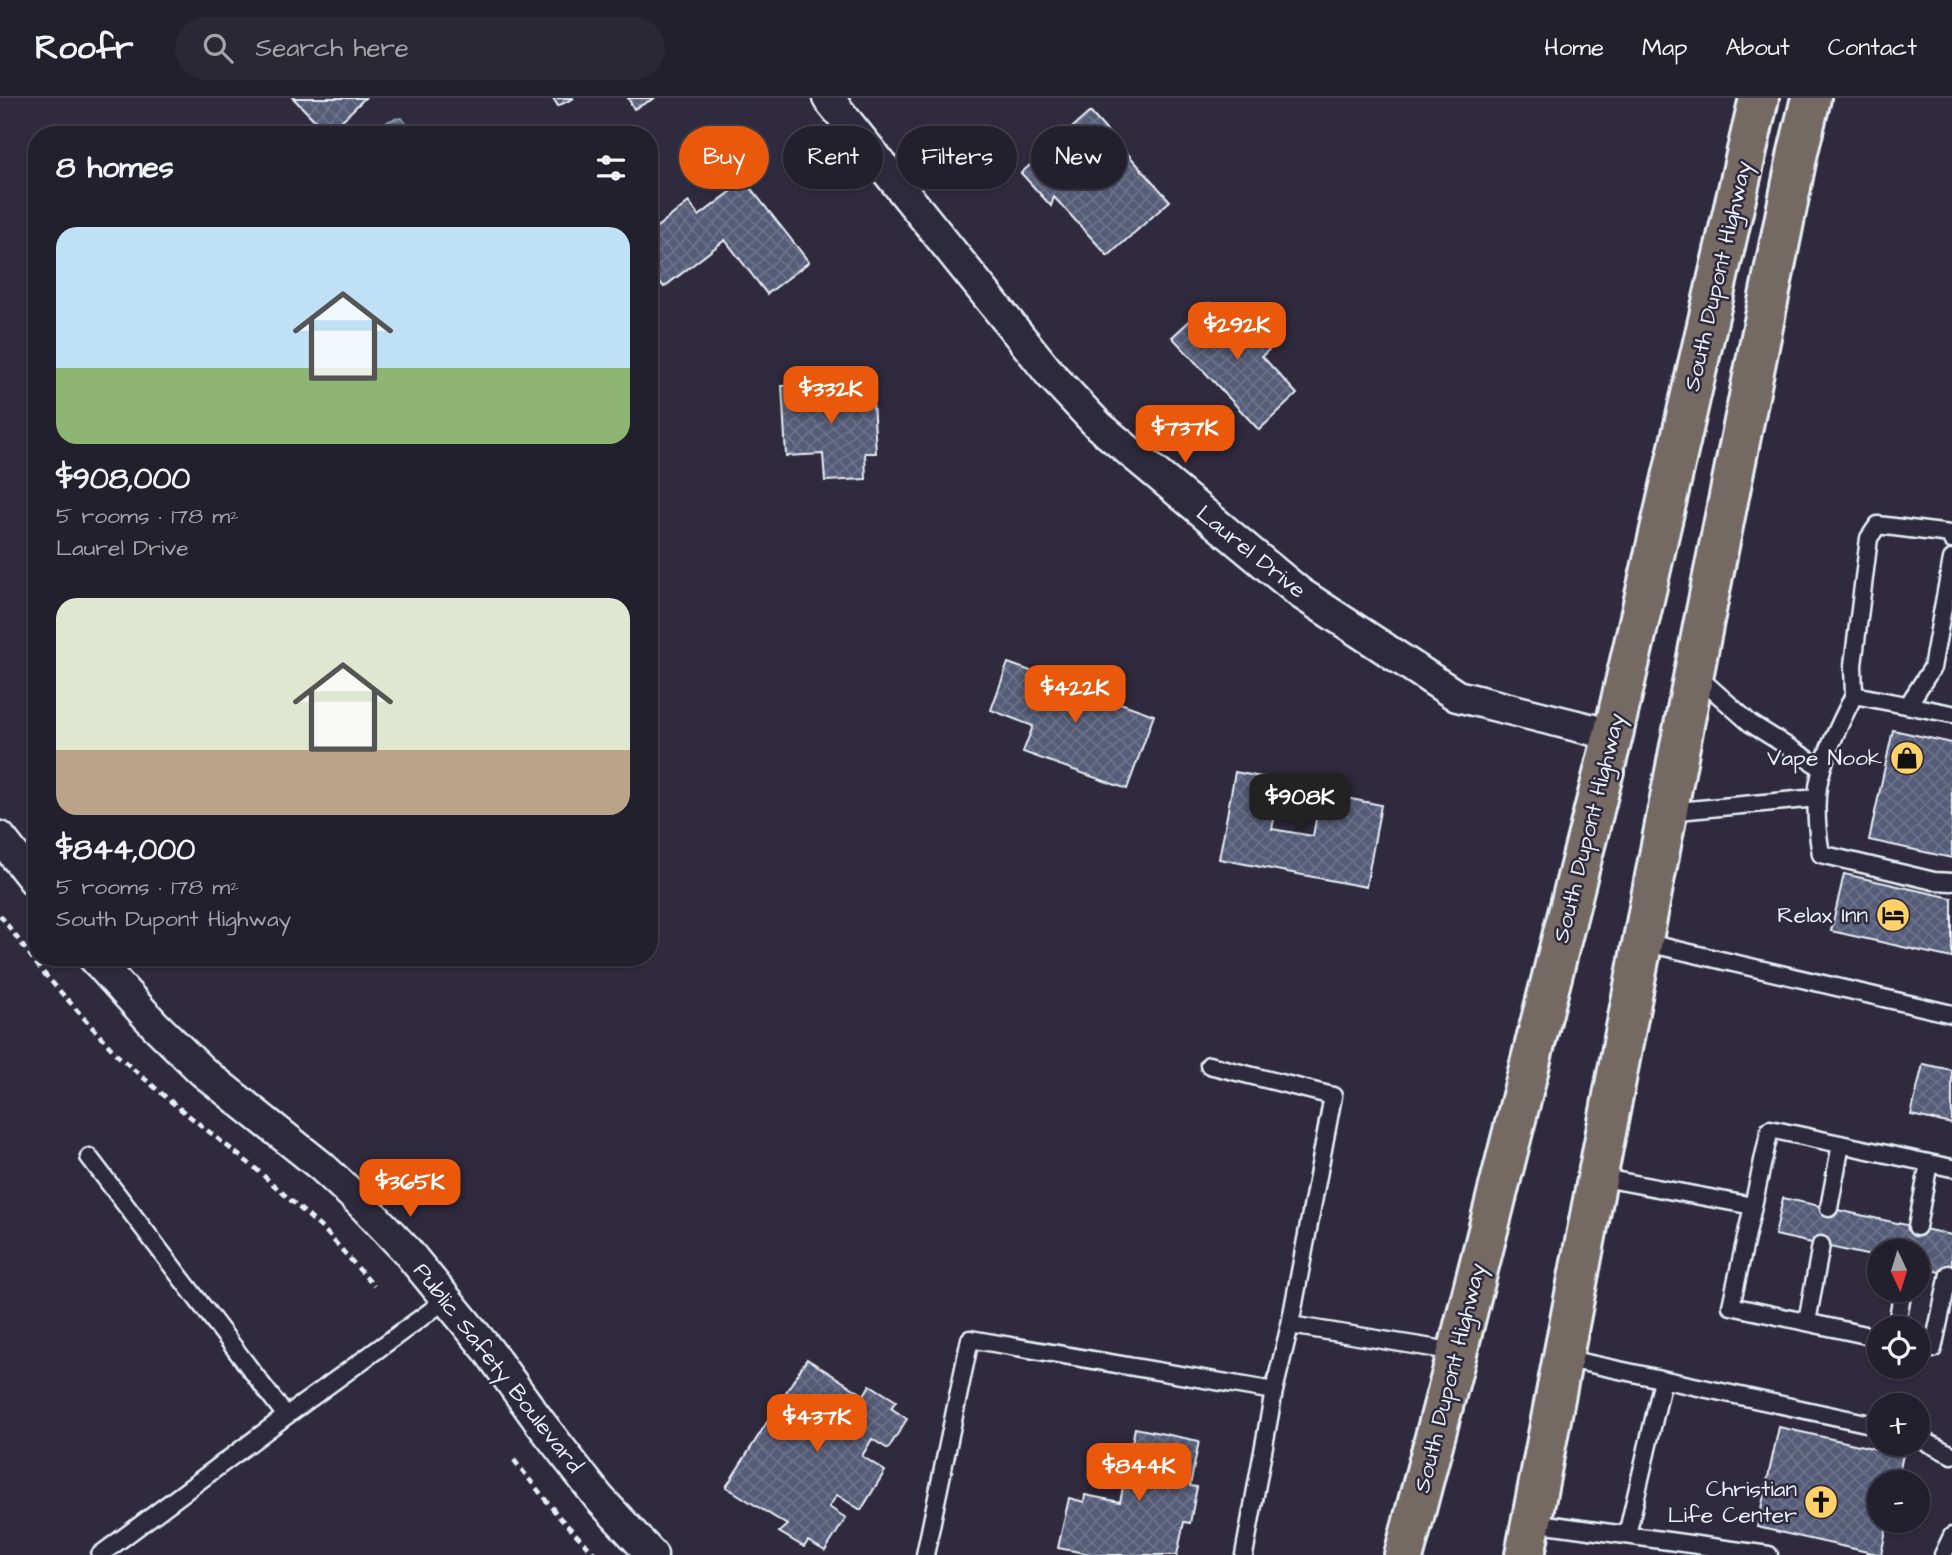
<!DOCTYPE html>
<meta charset="utf-8">
<style>
:root{--surface:#23202e;--page:#2b2836;--text:#f1f3f6;--muted:#a3a3aa;--line:#403e4a;--accent:#ea580c}
body{margin:0;font-family:"Architects Daughter",sans-serif;background:var(--page);color:var(--text);height:100vh;display:flex;flex-direction:column;font-size:26px;white-space:nowrap}
*{box-sizing:border-box;margin:0}
p{font-size:23px;color:var(--muted)}
.icon{flex:none;width:38px;height:38px;fill:none;stroke:currentColor;stroke-width:2;stroke-linecap:round;stroke-linejoin:round}
.map{position:relative;flex:1;overflow:hidden}
.side{position:absolute;left:28px;top:28px;width:630px;height:840px;display:flex;flex-direction:column;background:var(--surface);border-radius:28px;box-shadow:0 2px 5px #0004,0 0 0 2px var(--line)}
.side>*{flex:none}
.top-card{position:absolute;left:679px;top:28px;width:665px;height:63px;display:flex;gap:14px}
.needle{width:46px;rotate:176deg}
.fabs{position:absolute;left:1867px;top:1141px;display:grid;gap:14px}
.fabs a{display:grid;place-items:center;width:63px;height:63px;border-radius:50%;background:var(--surface);box-shadow:0 2px 5px #0004,0 0 0 2px var(--line);font-size:35px}
.price{position:absolute;translate:-50% -60px;padding:0 16px;border-radius:14px;background:var(--accent);color:#fff;font-size:23px;line-height:46px;filter:drop-shadow(0 2px 4px #0008)}
.price::after{content:'';position:absolute;left:50%;top:42px;width:21px;height:16px;margin-left:-10px;background:inherit;clip-path:polygon(0 0,100% 0,50% 100%)}
.price.selected{background:#222;color:#fff}
ul{padding:0;list-style:none}
li{display:grid;align-content:center;gap:14px;height:371px;padding:0 28px}
li span{display:grid;place-items:center;height:217px;border-radius:21px;color:#555}
li>.icon{margin-inline-start:auto}
span .icon{width:126px;height:126px;fill:#fffc;stroke-width:1}
li b{font-size:30px}
h2{display:flex;justify-content:space-between;align-items:center;height:84px;padding:0 28px;font-size:30px}
.chip{padding:0 24px;border-radius:32px;background:var(--surface);box-shadow:0 2px 5px #0004,0 0 0 2px var(--line);font-size:24px;line-height:63px}
.chip.selected{background:var(--accent);color:#fff}
header{display:flex;align-items:center;gap:42px;box-sizing:border-box;height:98px;padding:0 35px;background:var(--surface);border-bottom:2px solid var(--line)}
header strong{font-size:33px}
nav{display:flex;gap:38px;margin-inline-start:auto;font-size:24px}
.search{width:490px;height:63px;background:var(--page);display:flex;align-items:center;gap:18px;box-sizing:border-box;padding:0 24px;border-radius:38px;color:var(--muted);font-size:26px}
.map>svg:first-child{display:block}
</style>
<header>
<strong>Roofr</strong>
<div class="search"><svg class="icon" aria-label="search" viewBox="0 0 24 24"><circle cx="10" cy="10" r="6"/><path d="M15 15l6 6"/></svg>Search here</div>
<nav><a>Home</a><a>Map</a><a>About</a><a>Contact</a></nav>
</header>
<div class="map">
<svg width="1952" height="1457" viewBox="0 0 1952 1457">
<defs>
<pattern id="water-ripples" width="26" height="14" patternUnits="userSpaceOnUse" patternTransform="scale(1.75)"><rect width="26" height="14" fill="#50657b"/><path d="M2 4q2-2 4 0t4 0M15 11q2-2 4 0t4 0" fill="none" stroke="#697c8e"/></pattern>
<pattern id="building-cross-hatch" width="8" height="8" patternUnits="userSpaceOnUse" patternTransform="scale(1.75)"><rect width="8" height="8" fill="#555b77"/><path d="M0 0l8 8M0 8l8-8" fill="none" stroke="#6d738b"/></pattern>
</defs>
<rect width="100%" height="100%" fill="#2f2a3d"/>
<filter id="ink" filterUnits="userSpaceOnUse"><feTurbulence type="fractalNoise" baseFrequency=".0143" numOctaves="2"/><feDisplacementMap in="SourceGraphic" scale="14" xChannelSelector="R" yChannelSelector="G"/><feConvolveMatrix kernelMatrix="1 2 1 2 8 2 1 2 1" color-interpolation-filters="sRGB"/></filter>
<g filter="url(#ink)">
<path fill="url(#water-ripples)" stroke="#8d9dad" stroke-width="2" d="M402,20L409,30L418,37H386L387,24L394,21Z"/>
<path fill="url(#building-cross-hatch)" stroke="#e8f1f8" stroke-width="2" d="M293,0H365L328,36Z
M553,0H574L558,8Z
M628,0H655L634,11Z
M1090,14L1170,103L1108,158L1054,99L1051,108L1021,75Z
M745,83L809,164L767,196L725,142L664,189L649,171V135L689,104L699,118Z
M1209,205L1222,219L1236,207L1274,247L1262,258L1297,296L1259,332L1172,239Z
M872,285L876,355H865L866,381L825,383L823,356L786,358L782,288Z
M1008,565L1154,617L1127,691L1023,654L1033,628L991,612Z
M1893,632L1952,645V760L1869,742Z
M1235,674L1282,683L1272,731L1313,738L1321,695L1381,707L1366,789L1219,761Z
M1844,776L1952,800V860L1831,833Z
M1923,966L1952,972V1026L1911,1017Z
M1783,1100L1952,1137V1177L1918,1169V1153H1880V1160L1775,1137Z
M807,1261L864,1297L870,1287L896,1303L891,1310L907,1321L888,1351L872,1341L862,1358L885,1373L861,1412L837,1397L829,1409L846,1420L825,1453L808,1443L804,1449L779,1434L787,1427L726,1389Z
M1779,1329L1903,1357L1897,1384H1880V1423H1888L1881,1457L1757,1429Z
M1135,1330L1199,1343L1190,1388L1197,1389L1190,1425L1184,1424L1177,1457H1095L1058,1450L1069,1400L1084,1404L1085,1397L1120,1404Z"/>
<g fill="none" stroke-linecap="round" stroke-linejoin="round">
<g stroke="#e8f1f8" stroke-width="21">
<path id="lane" d="M1695,576L1750,625L1822,670
M1854,597L1853,567L1869,440L1878,427L1950,436L1952,442
M1908,607L1932,570L1952,461
M1952,616L1854,597C1843,620 1830,644 1823,668C1813,696 1816,728 1821,756L1934,783L1952,784
M1667,714L1817,700
M1643,844L1952,916
M1209,967L1333,998L1290,1227
M89,1059L286,1318
M1598,1079L1753,1108L1731,1208L1880,1240
M1753,1108L1770,1031L1952,1070
M1829,1110L1841,1046
M1917,1129L1929,1065
M1807,1224L1821,1147
M1896,1230L1903,1192
M1918,1248L1933,1251L1949,1176
M1563,1260L1880,1328
M1918,1340L1952,1357
M1532,1424L1769,1457
M1627,1437L1663,1282
M100,1457L286,1318L447,1201
M925,1457L970,1241L1274,1293L1290,1227L1457,1254
M1244,1457L1274,1293
M1943,1457L1952,1438"/>
</g>
<g stroke="#e8f1f8" stroke-width="35">
<path id="street" d="M828,0L1051,277L1099,328L1300,495L1457,598L1613,637
M0,739L37,786
M93,859L155,927L202,973L321,1068L359,1103L406,1152L488,1252L539,1323L599,1400L652,1457"/>
</g>
<g stroke="#e8f1f8" stroke-width="44">
<path id="highway" d="M1404,1457L1455,1263L1613,637L1759,0
M1525,1457L1703,528L1798,54L1811,0"/>
</g>
<path stroke="#e8f1f8" stroke-width="4.5" stroke-dasharray="7 5" stroke-linecap="butt" d="M0,817L41,872L117,957L174,1006L255,1070L326,1134L374,1188
M514,1362L560,1420L596,1457"/>
<use href="#lane" stroke="#2f2a3d" stroke-width="16"/>
<use href="#street" stroke="#2f2a3d" stroke-width="30"/>
<use href="#highway" stroke="#756964" stroke-width="38"/>
</g>
</g>
<defs>
<g id="shop-disc" transform="scale(1.75)"><circle r="9.5" fill="#ffd166" stroke="#2f2a3d"/><path d="M-5-2.5h2.3a2.7 3.5 0 0 1 5.4 0H5L5.5 6h-11ZM-1.5-2.5h3a1.5 2.3 0 0 0-3 0Z" fill="#111"/></g>
<g id="hotel-disc" transform="scale(1.75)"><circle r="9.5" fill="#ffd166" stroke="#2f2a3d"/><path d="M-6-4.5h1.5V1H6V5H4.5V3h-9V5H-6ZM-4 0a1.8 1.8 0 1 1 3.6 0ZM.5 0V-2.5h3Q6-2.5 6 0Z" fill="#111"/></g>
<g id="church-disc" transform="scale(1.75)"><circle r="9.5" fill="#ffd166" stroke="#2f2a3d"/><path d="M-1.2-6h2.4v3.5h3.3v2.4h-3.3V6h-2.4V-.1h-3.3v-2.4h3.3Z" fill="#111"/></g>
</defs>
<g fill-rule="evenodd">
<use href="#shop-disc" x="1907" y="660"/>
<use href="#hotel-disc" x="1893" y="817"/>
<use href="#church-disc" x="1821" y="1404"/>
</g>
<g text-anchor="middle" dominant-baseline="central" stroke-width="5" stroke-linejoin="round" paint-order="stroke">
<g font-size="23" fill="#e8f1f8" stroke="#2f2a3d">
<text transform="translate(1718 178) rotate(-77)">South Dupont Highway</text>
<text transform="translate(1251 454) rotate(39)">Laurel Drive</text>
<text transform="translate(1589 730) rotate(-76)">South Dupont Highway</text>
<text transform="translate(498 1270) rotate(52)">Public Safety Boulevard</text>
<text transform="translate(1450 1280) rotate(-76)">South Dupont Highway</text>
</g>
<g font-size="23" fill="#e8f1f8" stroke="#2f2a3d" text-anchor="end">
<text x="1882" y="660">Vape Nook</text>
<text x="1868" y="817">Relax Inn</text>
<text x="1797" y="1391">Christian<tspan x="1797" dy="26">Life Center</tspan></text>
</g>
</g>
</svg>
<div class="fabs">
<a><svg class="needle" viewBox="-14 -14 28 28"><path d="M0-13l5 13h-10z" fill="#e53935"/><path d="M0 13l5-13h-10z" fill="#a3a3aa"/></svg></a>
<a><svg class="icon" aria-label="locate" viewBox="0 0 24 24"><circle cx="12" cy="12" r="6"/><path d="M12 2v4M12 18v4M2 12h4M18 12h4"/></svg></a>
<a>+</a>
<a>−</a>
</div>
<b class="price" style="left:1237px;top:264px">$292K</b>
<b class="price" style="left:831px;top:328px">$332K</b>
<b class="price" style="left:1185px;top:367px">$737K</b>
<b class="price" style="left:1075px;top:627px">$422K</b>
<b class="price selected" style="left:1300px;top:736px">$908K</b>
<b class="price" style="left:410px;top:1121px">$365K</b>
<b class="price" style="left:817px;top:1356px">$437K</b>
<b class="price" style="left:1139px;top:1405px">$844K</b>
<div class="top-card">
<a class="chip selected">Buy</a>
<a class="chip">Rent</a>
<a class="chip">Filters</a>
<a class="chip">New</a>
</div>
<section class="side">
<h2>8 homes<svg class="icon" aria-label="filters" viewBox="0 0 24 24"><path d="M4 7h16M4 17h16"/><circle cx="9" cy="7" r="2"/><circle cx="15" cy="17" r="2"/></svg></h2>
<ul>
<li><span style="background:linear-gradient(#bfe0f5 65%,#8fb573 0)"><svg class="icon" aria-label="home" viewBox="0 0 24 24"><path d="M3 11l9-7 9 7M6 9v11h12V9"/></svg></span><div><b>$908,000</b><p>5 rooms · 178 m²</p><p>Laurel Drive</p></div></li>
<li><span style="background:linear-gradient(#dfe7d0 70%,#b9a48a 0)"><svg class="icon" aria-label="home" viewBox="0 0 24 24"><path d="M3 11l9-7 9 7M6 9v11h12V9"/></svg></span><div><b>$844,000</b><p>5 rooms · 178 m²</p><p>South Dupont Highway</p></div></li>
</ul>
</section>
</div>
